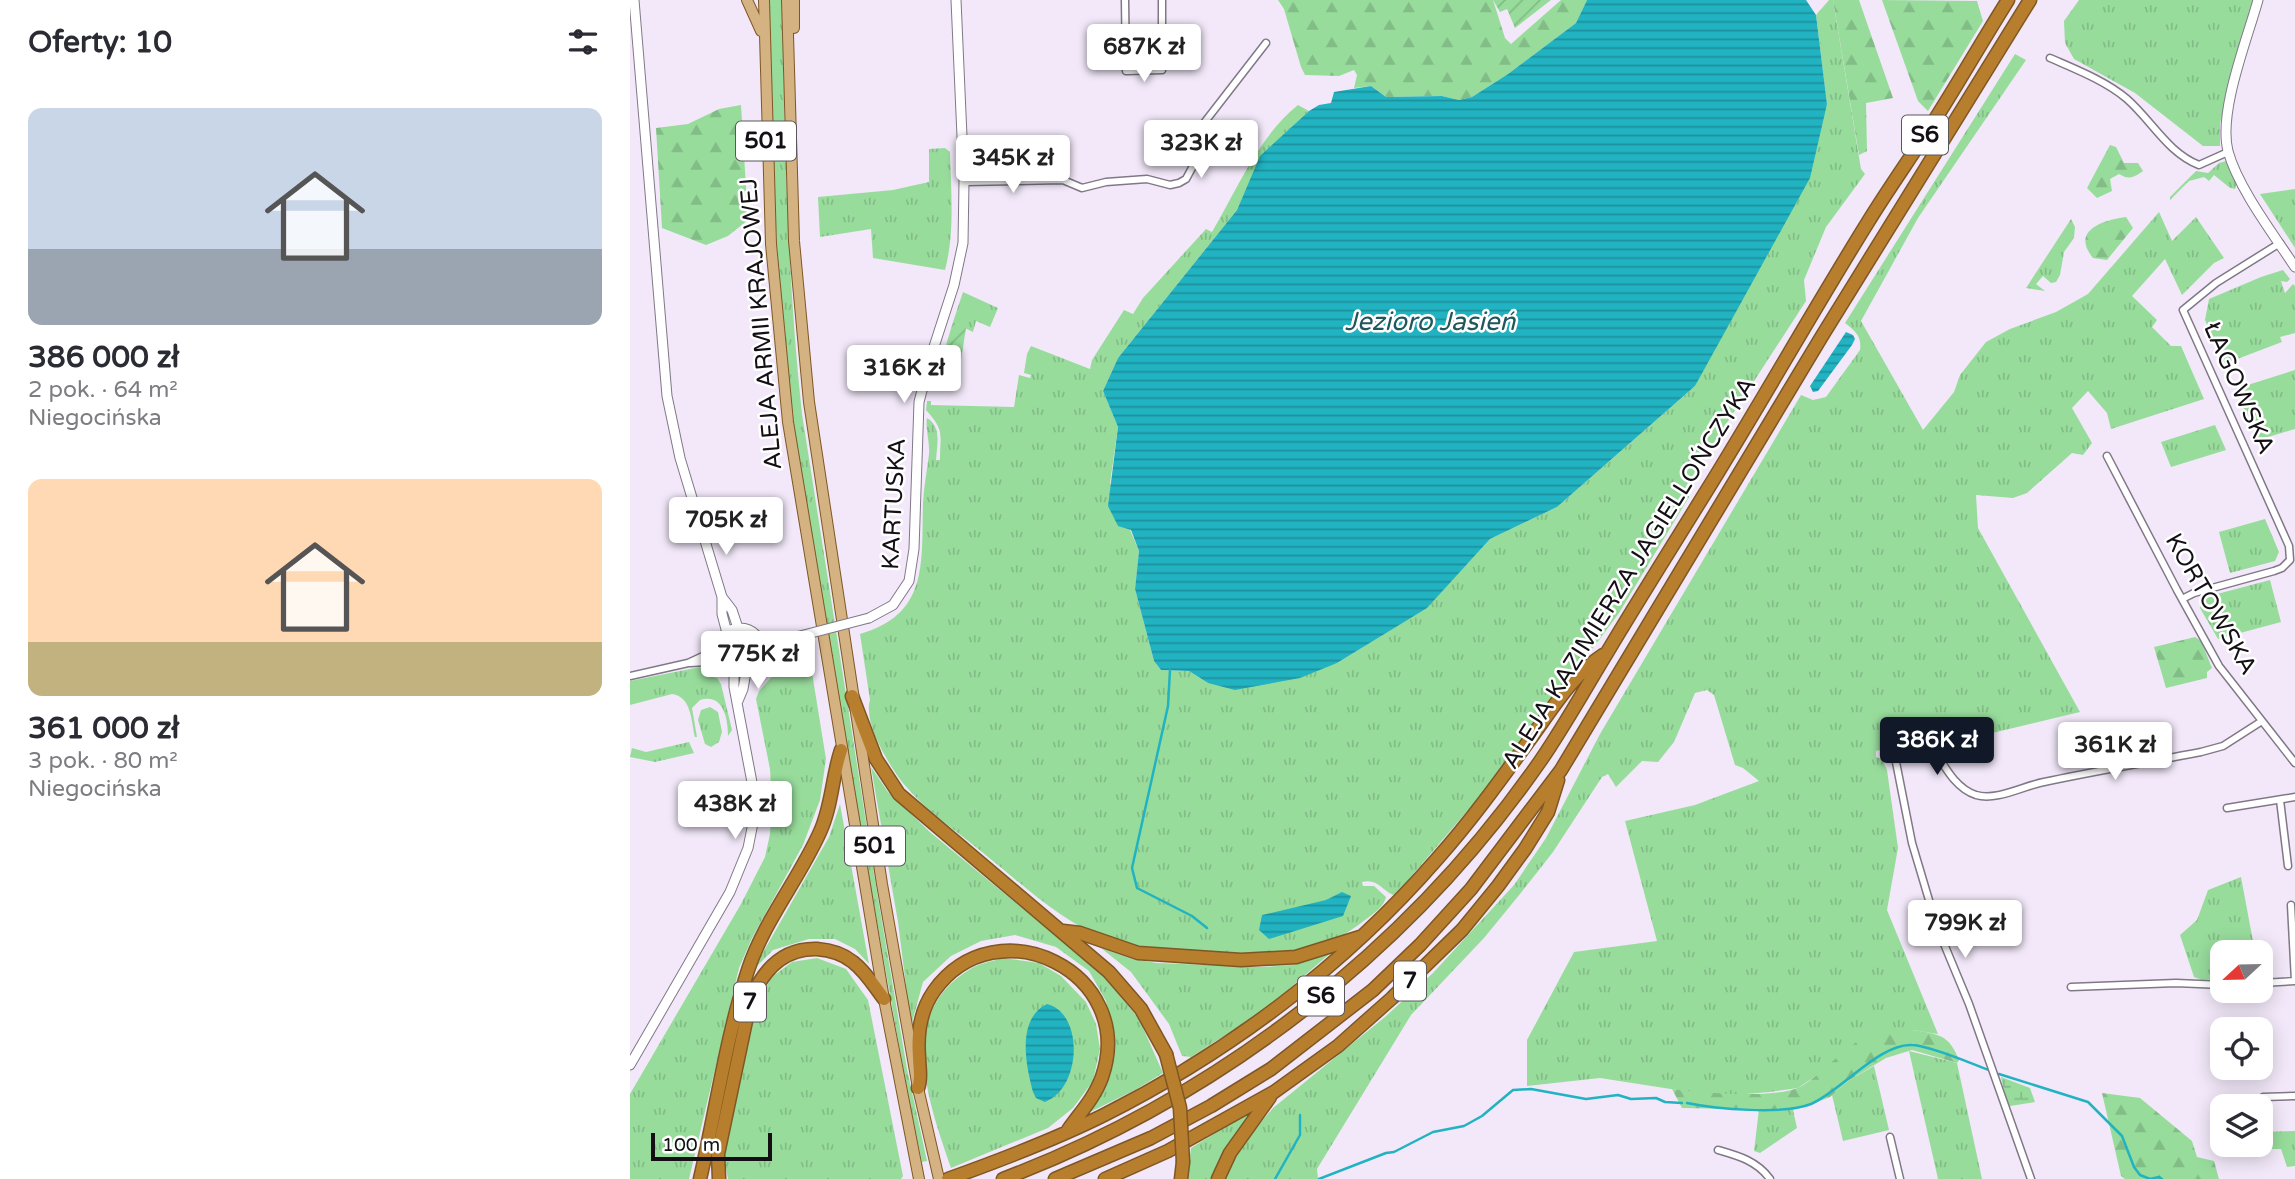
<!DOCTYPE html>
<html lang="pl">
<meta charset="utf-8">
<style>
:root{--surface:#fff;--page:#f7f7f7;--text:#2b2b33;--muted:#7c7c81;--accent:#111827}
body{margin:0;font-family:"Varela Round",sans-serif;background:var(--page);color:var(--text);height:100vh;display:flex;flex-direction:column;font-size:26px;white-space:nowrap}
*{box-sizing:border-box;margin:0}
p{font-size:23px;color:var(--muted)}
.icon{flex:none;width:38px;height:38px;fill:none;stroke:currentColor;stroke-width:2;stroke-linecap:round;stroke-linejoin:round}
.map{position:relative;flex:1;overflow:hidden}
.drawer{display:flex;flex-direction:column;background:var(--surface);width:630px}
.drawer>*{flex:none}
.needle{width:46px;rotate:248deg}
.tools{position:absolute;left:1580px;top:940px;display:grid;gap:14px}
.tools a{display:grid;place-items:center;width:63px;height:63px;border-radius:14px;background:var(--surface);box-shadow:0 4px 18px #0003;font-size:35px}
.scale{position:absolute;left:21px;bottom:18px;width:121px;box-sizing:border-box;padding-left:7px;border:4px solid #130f15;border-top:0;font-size:19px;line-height:24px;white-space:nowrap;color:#130f15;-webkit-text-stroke:5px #fff;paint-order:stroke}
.price{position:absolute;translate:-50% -60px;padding:0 16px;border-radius:7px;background:#fff;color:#222;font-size:23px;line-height:46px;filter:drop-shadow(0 2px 4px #0008)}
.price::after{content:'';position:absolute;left:50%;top:42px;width:21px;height:16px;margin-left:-10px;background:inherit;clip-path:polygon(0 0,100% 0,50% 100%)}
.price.active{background:var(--accent);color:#fff}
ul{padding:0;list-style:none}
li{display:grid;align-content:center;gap:14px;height:371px;padding:0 28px}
li span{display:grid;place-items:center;height:217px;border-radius:14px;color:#555}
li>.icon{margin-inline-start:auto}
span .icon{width:126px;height:126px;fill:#fffc;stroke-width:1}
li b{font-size:30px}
h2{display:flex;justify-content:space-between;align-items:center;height:84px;padding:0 28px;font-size:30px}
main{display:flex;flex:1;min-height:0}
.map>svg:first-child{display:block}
</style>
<main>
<section class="drawer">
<h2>Oferty: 10<svg class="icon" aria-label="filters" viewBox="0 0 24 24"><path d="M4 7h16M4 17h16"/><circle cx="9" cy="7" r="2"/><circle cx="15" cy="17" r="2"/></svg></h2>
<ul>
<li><span style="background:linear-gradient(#c9d6e8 65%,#9aa5b1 0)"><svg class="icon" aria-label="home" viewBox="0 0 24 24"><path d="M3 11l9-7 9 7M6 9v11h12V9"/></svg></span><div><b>386 000 zł</b><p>2 pok. · 64 m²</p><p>Niegocińska</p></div></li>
<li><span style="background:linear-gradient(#ffd9b3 75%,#c2b280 0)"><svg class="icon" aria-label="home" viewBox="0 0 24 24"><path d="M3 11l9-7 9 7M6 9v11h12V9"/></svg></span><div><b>361 000 zł</b><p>3 pok. · 80 m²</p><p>Niegocińska</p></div></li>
</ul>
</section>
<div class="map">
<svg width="1665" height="1179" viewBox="0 0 1665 1179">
<defs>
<pattern id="grass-tufts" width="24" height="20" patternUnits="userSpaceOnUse" patternTransform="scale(1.75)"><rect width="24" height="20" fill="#98dc9c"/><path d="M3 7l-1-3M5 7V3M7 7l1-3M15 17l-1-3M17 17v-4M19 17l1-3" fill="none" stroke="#82bc86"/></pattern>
<pattern id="forest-firs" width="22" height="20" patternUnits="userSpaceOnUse" patternTransform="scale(1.75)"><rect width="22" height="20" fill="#98dc9c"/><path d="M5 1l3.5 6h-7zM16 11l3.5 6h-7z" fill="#82bc86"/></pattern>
<pattern id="wetland-marsh" width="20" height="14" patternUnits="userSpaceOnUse" patternTransform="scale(1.75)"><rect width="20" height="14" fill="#98dc9c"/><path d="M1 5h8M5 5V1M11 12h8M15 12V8" fill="none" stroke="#82bc86"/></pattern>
<pattern id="garden-furrows" width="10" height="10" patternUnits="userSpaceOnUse" patternTransform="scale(1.75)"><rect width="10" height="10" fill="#98dc9c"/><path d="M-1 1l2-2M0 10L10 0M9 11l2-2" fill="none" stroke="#82bc86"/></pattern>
<pattern id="water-rules" width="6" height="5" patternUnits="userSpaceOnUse" patternTransform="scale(1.75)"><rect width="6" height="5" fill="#21b3c1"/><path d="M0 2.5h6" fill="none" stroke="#1c909c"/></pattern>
</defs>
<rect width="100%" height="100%" fill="#f2e8f9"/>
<path fill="url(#grass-tufts)" d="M139,0H152C155,138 157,277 172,414L247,892L277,1069L297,1161L292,1162C270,1060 254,957 235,855C205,689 172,522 155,354C144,236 141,118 139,0Z
M1199,0H1203L1231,169L1235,174L1196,227L1174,280L1176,301L1056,486L1059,497L989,613L969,640L922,699L850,796L767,893L763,895C751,889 747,878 732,882L733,886H744L756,897C754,907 743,914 735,920C716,935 693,948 668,952C632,958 593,954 557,952C530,950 503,949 478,940C430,921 392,884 352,852C325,830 294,809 272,782C258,763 233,723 240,700L230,634C300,614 291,561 293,502C294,486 297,470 299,454C300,442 295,428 297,418C312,427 307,445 306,460H310C310,433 315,431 296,410L297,401H301V405L384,407L389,375L400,378L401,375L394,373L397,354L401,346L460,369L462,360L494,310L503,314L513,298L576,229L582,232C607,189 629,136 668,105L679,111L630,157L607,210L488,358L473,391L488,427L480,483L509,551L505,589L524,661L531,670L559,671L578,683L707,663L796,608L860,539L927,507L1065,386L1197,104L1186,15Z
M1449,0H1624L1594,108L1590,123V146H1573L1505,93L1444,59L1435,43L1434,21Z
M1385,54L1396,60L1288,218L1231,321L1293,430L1324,392L1330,375L1356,342L1380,329L1426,312L1458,294L1529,212L1542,241L1566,217L1594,258L1584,263L1552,295L1535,259L1502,296L1527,320L1522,327L1541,346H1551L1574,399L1481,429L1477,413L1458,391L1442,408L1462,443L1453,455L1442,453L1397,493L1383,498L1346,495L1348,528L1450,712L1308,746C1290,734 1266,747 1246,751V757L1252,759L1257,770L1268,848L1257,910L1308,1034L1282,1030L1224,1044L1199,1067L1168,1088L1140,1092L1104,1095L1060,1092L970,1078L897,1086V1040L944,952L1027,941L995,821L1065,805L1129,781L1113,768L1105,765L1084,695L1077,690L1065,693L1044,742L1028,762L1012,761L986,787L978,774L972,777L923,852L890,894L854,938L781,1015L687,1169L688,1179H595L613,1143L643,1108L755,1017L803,973L884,885L916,838L970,734L1171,395L1183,400L1196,397L1230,350C1232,336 1225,331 1215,323Z
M315,148L320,152C321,191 325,233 315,270L243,258L241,229L190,237L188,197L263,190L299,182V149Z
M1596,161L1607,182L1605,189L1600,188L1584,175L1579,181L1574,177L1559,181L1540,200V197L1566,171L1578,173L1589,163Z
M1665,189V248L1630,194Z
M1441,219L1445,227L1444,238L1434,252L1430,275L1426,282L1421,283L1413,276L1406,284L1415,291L1396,288Z
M1653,270L1660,279L1657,282L1651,281L1655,293L1663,284L1665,286V333L1650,337L1652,342L1594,364L1575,320L1579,299L1631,277Z
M333,292L368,308L360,327L346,321L343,332L323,322Z
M1665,370V429L1628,440L1605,389Z
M1585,425L1596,450L1541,467L1531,442Z
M1635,519L1649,552L1645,561L1600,573L1589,532Z
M1640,580L1651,622L1588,639L1570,608L1572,598Z
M96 650a14 14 0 1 1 28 0a14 14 0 1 1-28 0Z
M178,648L196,759L190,800L173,845L122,938L109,968L59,1179H0V1094L111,904L135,857L140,834L142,801L140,769L126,699L129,691L164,652Z
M70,667L74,675L87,678L91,684L102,730L98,736C98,718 93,693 70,700L62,708L67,737H65C61,721 62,697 42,694L0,705V681Z
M80,707L88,712L92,732L89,742L81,747L75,744L68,720L71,710Z
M59,742L64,753L25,762L0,757L2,748L16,752Z
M241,767L258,792L301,833L471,973L509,1019L533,1073L505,1090L460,1112L472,1094L479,1073L484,1054V1034L476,1001L459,971L426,947L385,935L351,941L321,956L293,982L281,1026L268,922Z
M210,804L239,964L225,949L205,939H179L143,950L123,970L199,837Z
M1611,877L1625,952H1592V979L1572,980L1564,977L1550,935L1567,920L1578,890Z
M471,948L502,959L527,963L631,967L661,965L703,951L633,1011L561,1057L552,1056L539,1024L501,972Z
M187,958L216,969L238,1000L273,1176L271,1179H98L94,1157L127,1002L142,977L162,962Z
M373,958L409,963L431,976L456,1002L466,1024L470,1049L463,1081L443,1108L418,1128L321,1168C298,1101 265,1012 342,968C351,963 363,961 373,958Z
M1279,1051L1327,1063L1352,1179H1308Z
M1244,1066L1259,1130L1213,1141L1202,1095L1218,1081Z
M625,1109L583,1179H557L561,1148Z
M1129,1109L1163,1110L1167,1128L1130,1153L1124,1151Z
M1665,1131V1166L1657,1167L1651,1149H1636L1631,1140V1132Z"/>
<path fill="url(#forest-firs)" d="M648,0H863L875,38L881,44L931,0H957L946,23L878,74L842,97L829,100L812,96L756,97L741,86L724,88L727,75L724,70L709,76L675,75L671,67L654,9Z
M1203,0H1229L1263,98L1236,103L1237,151L1229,155Z
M1252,0L1347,1L1353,21L1298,111L1288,101Z
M111,105L118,220L98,236L76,245L32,228L26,128L58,124L89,109Z
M1480,145L1486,147L1494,163H1508L1513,171C1503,178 1499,180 1489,174L1480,179L1482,191L1467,198L1457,188Z
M1496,217L1503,228L1477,260L1463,258C1440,230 1474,220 1496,217Z
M1565,637L1571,641L1582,668L1577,672V678L1536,688L1524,647Z
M1282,1030C1308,1034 1319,1034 1329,1060L1327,1063L1282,1050L1256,1058L1218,1081L1200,1097L1180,1105L1163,1110L1052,1108L1042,1089C1070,1093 1146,1099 1170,1087C1197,1072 1220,1037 1250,1032C1260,1030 1272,1031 1282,1030Z
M1472,1093L1510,1098L1562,1141L1567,1157L1584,1161L1589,1179H1495L1491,1176Z"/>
<path fill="url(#wetland-marsh)" d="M1371,1077L1400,1088L1405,1102L1380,1106L1377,1104Z"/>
<path fill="url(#garden-furrows)" d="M863,0H921L885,28L877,9L870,12Z
M323,322L336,328L331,360L313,355Z"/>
<path fill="url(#water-rules)" d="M957,0H1176L1186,15L1197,104L1180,178L1065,386L927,507L860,539L797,608L707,663L670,678L605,690L578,683L559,671L531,670L524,661L505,589L509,551L501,530L488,526L478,506L488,427L473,391L488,358L607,210L630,156L679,111L689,105L701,103L704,92L741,86L756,97L812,96L829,100L842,97L878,74L946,23Z
M1216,332L1223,335L1225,339L1222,345L1188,391L1183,392L1180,386Z
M712,892L721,896L713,916L639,939L629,930L632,915L696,900Z
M417,1004C454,1013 452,1088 415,1102L406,1098L403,1092C396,1066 386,1019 417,1004Z"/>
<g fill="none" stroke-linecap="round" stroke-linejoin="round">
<path stroke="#21b3c1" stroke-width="2.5" d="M540,670L538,706L502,868L507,888L562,916L577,928
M1369,1074L1458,1102L1492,1136L1504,1167L1510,1175L1520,1179
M1057,1103C1086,1109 1153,1115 1181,1104C1211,1091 1250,1043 1282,1045C1299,1045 1342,1064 1359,1070
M645,1179L670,1135V1115
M689,1179L756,1153L764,1152L803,1132L834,1126L852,1116L883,1090L901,1089L956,1099L988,1095L1001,1099L1026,1098L1035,1102L1052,1103
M1520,1179L1529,1177L1532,1179"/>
<g stroke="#817887" stroke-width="9">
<path id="street" d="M495,0L496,71L532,70V0
M1420,58C1445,69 1476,81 1497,99C1522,121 1538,153 1569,165L1598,152
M334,182L433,180L452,188L476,182L517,179L540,185L549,183L556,179L569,155L574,123L636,43
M1477,456L1547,590L1589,666L1665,763
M1552,599L1564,593L1644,571L1652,568L1660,560L1659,546L1553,310L1586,283L1650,243
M60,663L91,661
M0,676L58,663L88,649
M1650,800L1658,866
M1597,808L1665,797
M1661,905L1665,981
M1631,983L1665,981
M1441,987L1546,983L1592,985
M1633,1097L1665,1096
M1260,1137L1270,1179
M1088,1150C1109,1156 1127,1161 1140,1179
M1401,1179L1339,1004L1307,927L1282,843L1265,757L1268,750L1296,743L1301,745C1313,763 1324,788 1346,795C1367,801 1393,786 1414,782C1466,771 1519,762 1571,752L1593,746L1632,721"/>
</g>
<g stroke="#817887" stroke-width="11">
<path id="secondary" d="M4,0L37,396L50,458L92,597L102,610L108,628
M1628,0C1617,40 1588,112 1598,151C1608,188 1644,235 1665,267
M92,597V614L97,633
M239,618L263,605L279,581L284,549L289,402L301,356L324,285L333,243L334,182L326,0
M88 650a22 22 0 1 1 44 0a22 22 0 1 1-44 0Z
M132,651L166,637
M108,701L113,689L116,672
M0,1065L100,892L118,848L123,823L124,793L104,687V671"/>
</g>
<g stroke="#7e5725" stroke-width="12">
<path id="primary" d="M117,0L131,31
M134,0L141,244L158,422L254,999L289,1179
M157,0L164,241L179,402L252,884L288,1088L309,1179
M164,28V0"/>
</g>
<g stroke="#7e5725" stroke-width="15">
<path id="highway" d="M222,696L246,759L269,794L479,972L511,1009L536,1054
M433,931L450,933L508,953L611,960L666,957L730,937
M288,1088C292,1078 289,1068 289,1057C287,1033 290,1011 304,991C367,903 508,973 472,1077C465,1097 450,1113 438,1130
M70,1179C86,1110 96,1038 118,970C134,921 169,879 190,832C202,806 202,777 211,750
M89,1179L88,1154L120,1002C132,971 152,948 187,949C200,950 212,953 223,962C236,972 244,986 254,999
M318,1179C371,1160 424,1140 474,1115C599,1052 715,965 807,859C840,822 869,782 898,742C921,711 941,676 973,655
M373,1179C589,1097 779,950 911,760C935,725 956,687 978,651C1009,599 1042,547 1074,495C1130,405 1182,312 1238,222C1257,191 1279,160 1299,129C1326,87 1351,43 1378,0
M425,1179L521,1138L581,1106L641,1069L743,990L790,945L841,889L931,770L1192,336L1400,0
M475,1179L538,1151L644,1092L708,1046L762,998L832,930L868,886L895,849L918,812L928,780
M551,1179L553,1162
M588,1179L600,1153L640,1097"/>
</g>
<use href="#street" stroke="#fff" stroke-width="6"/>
<use href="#secondary" stroke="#fff" stroke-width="9"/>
<use href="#primary" stroke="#d4b281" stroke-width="10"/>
<use href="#highway" stroke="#b77e2d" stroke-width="12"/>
<g stroke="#817887" stroke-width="11" stroke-linecap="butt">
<path id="secondary-bridge" d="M166,637L239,618"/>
</g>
<g stroke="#7e5725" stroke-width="15" stroke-linecap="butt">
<path id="highway-bridge" d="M536,1054L550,1108L553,1162"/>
</g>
<use href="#secondary-bridge" stroke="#fff" stroke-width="9"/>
<use href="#highway-bridge" stroke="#b77e2d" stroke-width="12"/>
</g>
<g text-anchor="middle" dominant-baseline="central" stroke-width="5" stroke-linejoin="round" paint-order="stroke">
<g fill="#fff" stroke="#5a575b" stroke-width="2">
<rect x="1272" y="115.5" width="46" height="39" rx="5"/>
<rect x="106" y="121.5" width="60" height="39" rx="5"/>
<rect x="215" y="826.5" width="60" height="39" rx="5"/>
<rect x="764" y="961.5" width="32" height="39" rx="5"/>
<rect x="668" y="976.5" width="46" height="39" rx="5"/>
<rect x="104" y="982.5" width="32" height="39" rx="5"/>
</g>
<g font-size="23" font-weight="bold" fill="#130f15">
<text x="1295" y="135">S6</text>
<text x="136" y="141">501</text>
<text x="245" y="846">501</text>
<text x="780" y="981">7</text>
<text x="691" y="996">S6</text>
<text x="120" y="1002">7</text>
</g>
<g font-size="24" fill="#130f15" stroke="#fff">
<text transform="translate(131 324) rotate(-95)">ALEJA ARMII KRAJOWEJ</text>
<text transform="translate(1609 388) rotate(66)">ŁAGOWSKA</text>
<text transform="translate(264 504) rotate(-87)">KARTUSKA</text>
<text transform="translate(999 573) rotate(-58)">ALEJA KAZIMIERZA JAGIELLOŃCZYKA</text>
<text transform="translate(1581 604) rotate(60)">KORTOWSKA</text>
</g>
<g font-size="26" font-style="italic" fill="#20575d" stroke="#fff">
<text x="800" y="321">Jezioro Jasień</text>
</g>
</g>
</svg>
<div class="tools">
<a><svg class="needle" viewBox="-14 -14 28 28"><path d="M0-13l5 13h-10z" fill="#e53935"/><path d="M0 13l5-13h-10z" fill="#7c7c81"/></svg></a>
<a><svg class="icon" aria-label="locate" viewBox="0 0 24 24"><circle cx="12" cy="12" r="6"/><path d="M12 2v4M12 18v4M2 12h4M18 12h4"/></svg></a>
<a><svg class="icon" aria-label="layers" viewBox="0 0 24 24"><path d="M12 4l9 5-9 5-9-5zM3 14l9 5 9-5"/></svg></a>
</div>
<div class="scale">100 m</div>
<b class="price" style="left:514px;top:84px">687K zł</b>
<b class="price" style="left:571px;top:180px">323K zł</b>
<b class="price" style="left:383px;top:195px">345K zł</b>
<b class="price" style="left:274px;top:405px">316K zł</b>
<b class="price" style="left:96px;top:557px">705K zł</b>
<b class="price" style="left:128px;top:691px">775K zł</b>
<b class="price active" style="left:1307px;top:777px">386K zł</b>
<b class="price" style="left:1485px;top:782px">361K zł</b>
<b class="price" style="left:105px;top:841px">438K zł</b>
<b class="price" style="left:1335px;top:960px">799K zł</b>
</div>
</main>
